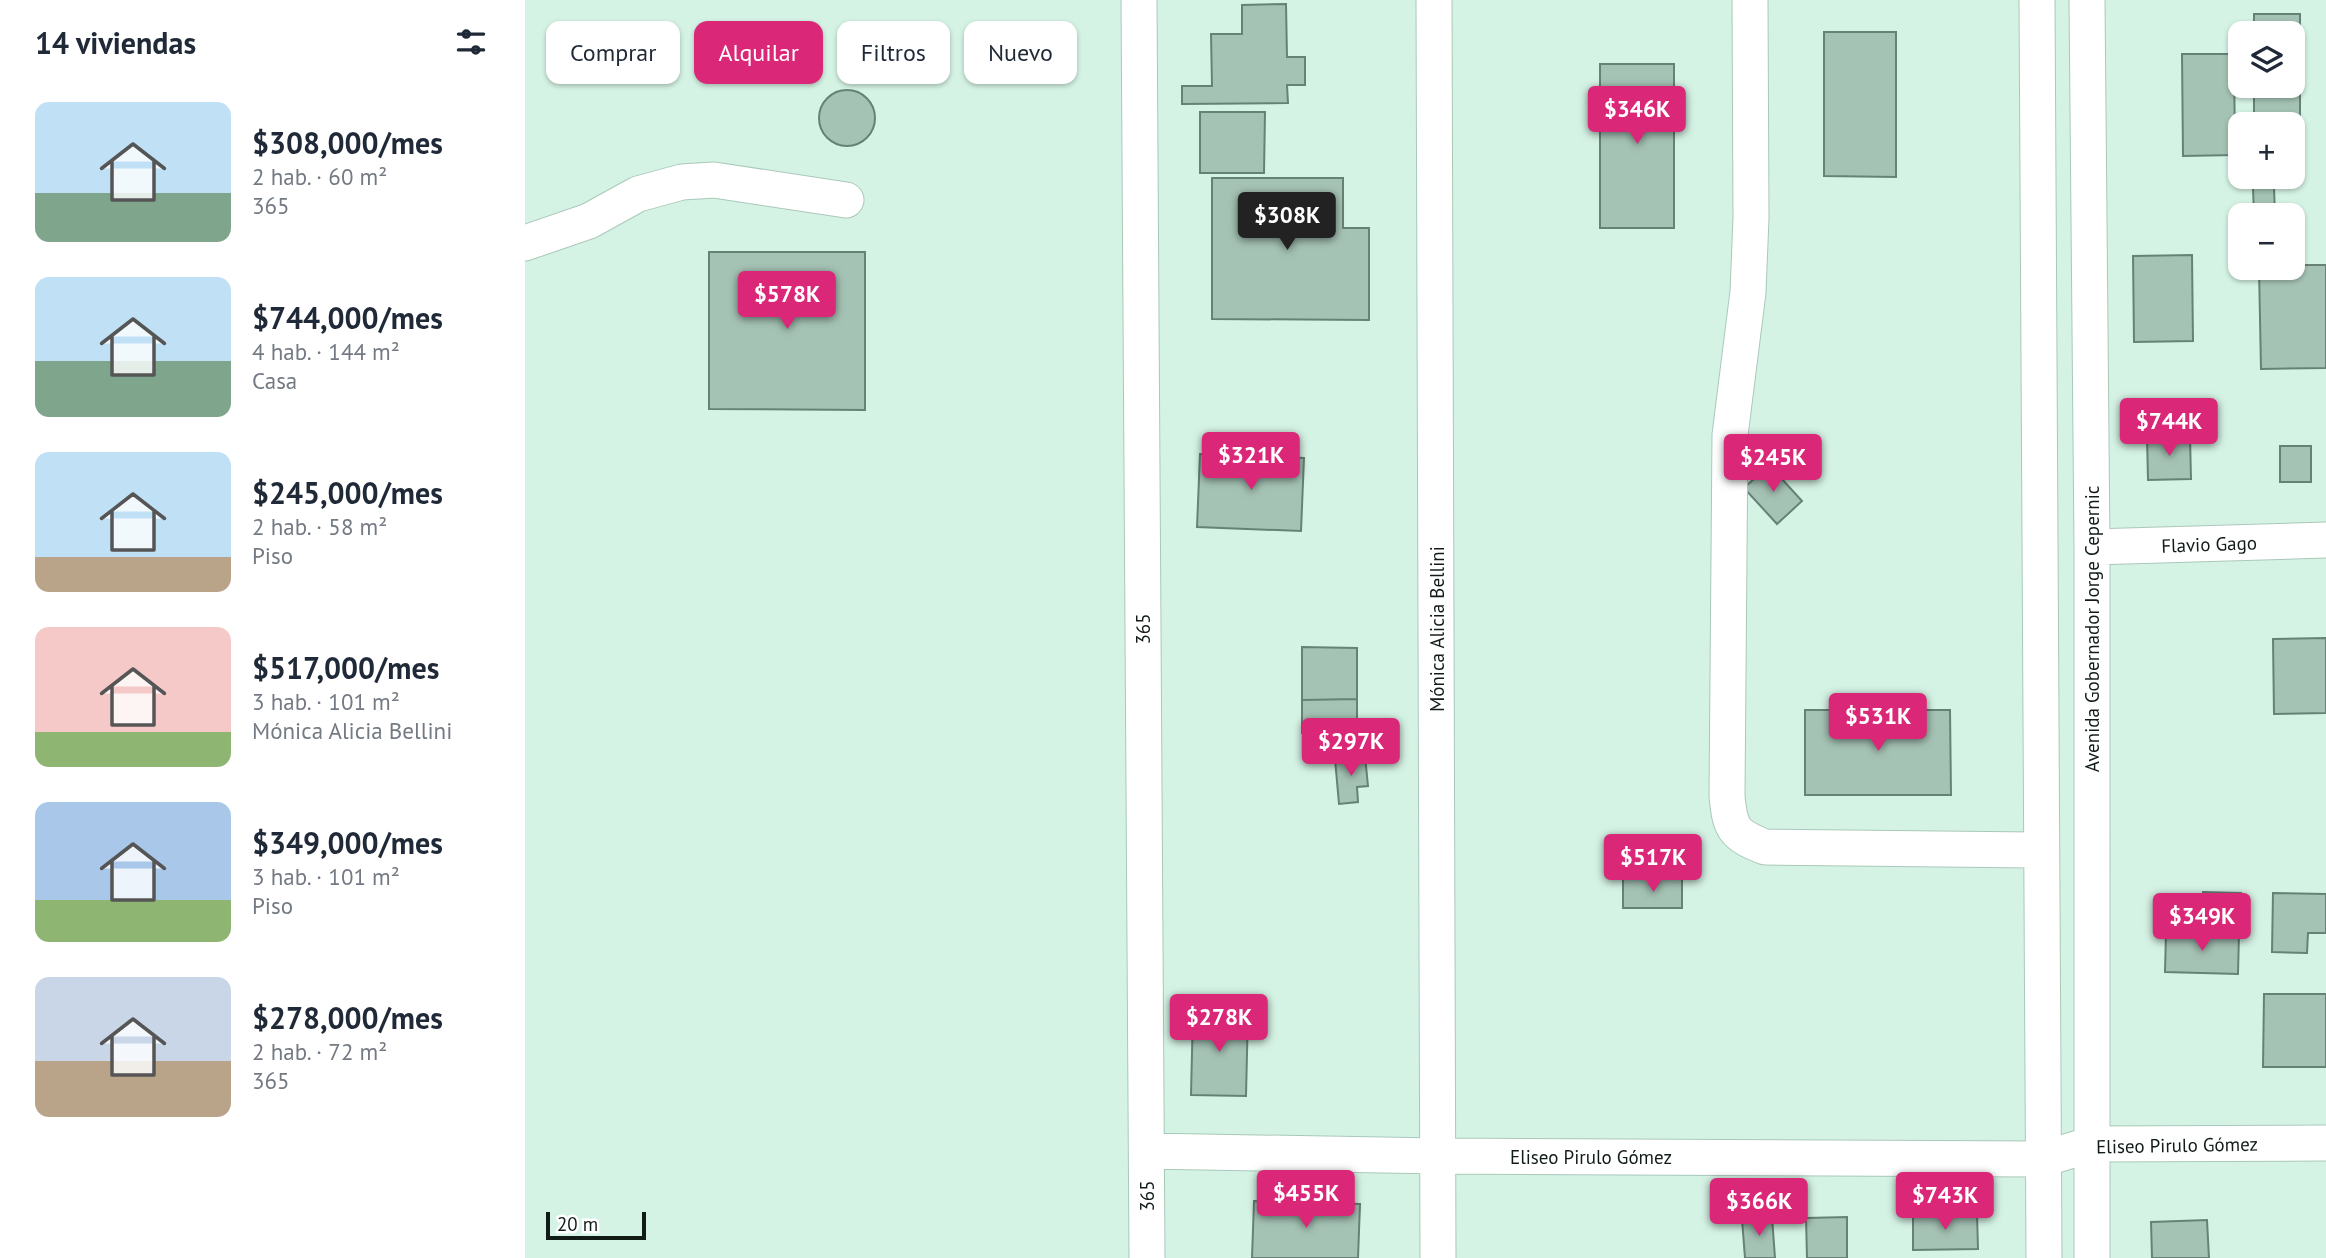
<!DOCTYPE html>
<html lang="es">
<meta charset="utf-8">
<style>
:root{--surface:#fff;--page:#f6f6f7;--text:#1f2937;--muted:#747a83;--accent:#db2777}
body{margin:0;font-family:"PT Sans",sans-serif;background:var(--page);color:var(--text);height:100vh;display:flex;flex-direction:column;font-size:26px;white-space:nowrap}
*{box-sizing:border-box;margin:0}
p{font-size:23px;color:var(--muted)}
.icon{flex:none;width:38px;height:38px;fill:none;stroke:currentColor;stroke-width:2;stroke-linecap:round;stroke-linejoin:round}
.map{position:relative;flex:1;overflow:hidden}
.panel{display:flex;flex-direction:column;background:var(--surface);width:525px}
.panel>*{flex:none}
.top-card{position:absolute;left:21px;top:21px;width:665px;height:63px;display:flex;gap:14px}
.tools{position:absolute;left:1703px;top:21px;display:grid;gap:14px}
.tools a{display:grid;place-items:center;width:77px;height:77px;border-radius:14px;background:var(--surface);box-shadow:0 2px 5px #0004;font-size:35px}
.scale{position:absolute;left:21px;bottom:18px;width:100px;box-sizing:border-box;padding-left:7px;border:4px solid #111c17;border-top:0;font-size:19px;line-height:24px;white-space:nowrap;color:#111c17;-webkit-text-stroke:5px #fff;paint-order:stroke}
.price{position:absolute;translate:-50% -60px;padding:0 16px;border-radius:7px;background:var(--accent);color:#fff;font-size:23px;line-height:46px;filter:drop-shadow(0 2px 4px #0008)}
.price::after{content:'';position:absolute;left:50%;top:42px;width:21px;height:16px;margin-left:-10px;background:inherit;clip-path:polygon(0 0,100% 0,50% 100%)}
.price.active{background:#222;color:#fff}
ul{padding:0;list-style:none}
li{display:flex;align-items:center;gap:21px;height:175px;padding:0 35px}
li span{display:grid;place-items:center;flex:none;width:196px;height:140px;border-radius:14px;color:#555}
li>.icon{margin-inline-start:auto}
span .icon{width:84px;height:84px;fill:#fffc;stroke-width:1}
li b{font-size:30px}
h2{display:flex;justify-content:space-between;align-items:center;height:84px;padding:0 35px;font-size:30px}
.chip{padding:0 24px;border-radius:14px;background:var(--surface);box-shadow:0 2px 5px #0004;font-size:24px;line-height:63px}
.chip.active{background:var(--accent);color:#fff}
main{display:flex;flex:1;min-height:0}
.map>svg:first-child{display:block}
</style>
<main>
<section class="panel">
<h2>14 viviendas<svg class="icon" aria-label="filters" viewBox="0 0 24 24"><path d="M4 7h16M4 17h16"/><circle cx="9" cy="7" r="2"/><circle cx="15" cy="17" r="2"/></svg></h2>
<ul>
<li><span style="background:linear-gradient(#bfe0f5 65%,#7fa58c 0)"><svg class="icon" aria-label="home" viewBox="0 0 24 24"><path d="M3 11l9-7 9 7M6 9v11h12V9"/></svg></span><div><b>$308,000/mes</b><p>2 hab. · 60 m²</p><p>365</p></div></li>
<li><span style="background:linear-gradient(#bfe0f5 60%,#7fa58c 0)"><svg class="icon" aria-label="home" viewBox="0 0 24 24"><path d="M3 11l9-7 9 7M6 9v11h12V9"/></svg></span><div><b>$744,000/mes</b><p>4 hab. · 144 m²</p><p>Casa</p></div></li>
<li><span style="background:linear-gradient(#bfe0f5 75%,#b9a48a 0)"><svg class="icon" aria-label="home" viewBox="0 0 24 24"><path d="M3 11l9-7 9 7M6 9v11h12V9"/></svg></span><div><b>$245,000/mes</b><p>2 hab. · 58 m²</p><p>Piso</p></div></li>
<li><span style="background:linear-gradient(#f6c9c9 75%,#8fb573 0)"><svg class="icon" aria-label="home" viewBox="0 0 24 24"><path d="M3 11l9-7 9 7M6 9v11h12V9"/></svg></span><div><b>$517,000/mes</b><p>3 hab. · 101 m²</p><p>Mónica Alicia Bellini</p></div></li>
<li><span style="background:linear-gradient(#a9c7e8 70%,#8fb573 0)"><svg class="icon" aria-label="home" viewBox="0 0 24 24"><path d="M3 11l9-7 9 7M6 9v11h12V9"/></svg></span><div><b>$349,000/mes</b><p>3 hab. · 101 m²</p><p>Piso</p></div></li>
<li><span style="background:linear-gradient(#c9d6e8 60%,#b9a48a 0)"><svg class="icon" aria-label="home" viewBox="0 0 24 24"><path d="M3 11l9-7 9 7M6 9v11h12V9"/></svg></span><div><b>$278,000/mes</b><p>2 hab. · 72 m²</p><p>365</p></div></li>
</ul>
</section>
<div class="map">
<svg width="1801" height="1258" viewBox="0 0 1801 1258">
<rect width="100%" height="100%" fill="#d5f3e5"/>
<path fill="#a5c3b5" stroke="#668276" stroke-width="2" d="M761,4L762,57H780V85H762L763,103L657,104V86H687L686,34H717V5Z
M1729,14H1775V116H1729V86H1768V33H1729Z
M1299,32H1371V177L1299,176Z
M1657,54H1709L1710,155L1658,156Z
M1075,64H1149V228H1075Z
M294 118a28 28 0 1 1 56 0a28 28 0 1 1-56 0Z
M675,112H740L739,173H675Z
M687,178H818V228H844V320L687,319Z
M1749,187L1750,215H1729L1728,188Z
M184,252H340V410L184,409Z
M1667,255L1668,341L1609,342L1608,256Z
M1768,265H1801V368L1736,369L1734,268H1768Z
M1665,436L1666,479L1623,480L1622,437Z
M1755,446H1786V482H1755Z
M675,454L779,458L776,531L672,527Z
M1244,465L1277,501L1252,524L1219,488Z
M1801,638V713L1749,714L1748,639Z
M777,647L832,648V699L777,700Z
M832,699V733H777V700Z
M1280,710H1425L1426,795H1280Z
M840,756L843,786L832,787L833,802L814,804L810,759Z
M1098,879H1157V908H1098Z
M1678,892L1716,893L1715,929L1665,928V914H1678Z
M1748,893L1801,894V933H1783L1782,953L1747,952Z
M1641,932L1714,933L1713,974L1640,972Z
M1739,994H1801V1067H1738Z
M668,1011L723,1012L721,1096L666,1095Z
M729,1201L835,1204L833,1258H727Z
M1452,1213L1453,1249L1388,1250V1214Z
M1247,1217L1250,1258H1220L1217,1219Z
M1322,1217V1258H1282L1281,1218Z
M1682,1220L1684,1258H1627L1626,1222Z"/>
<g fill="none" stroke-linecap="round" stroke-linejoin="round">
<g stroke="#aac8ba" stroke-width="37">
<path id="minor" d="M614,0L622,1258
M909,0L913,1258
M1225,0L1226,218L1223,292L1205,435L1202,796C1205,829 1209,835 1240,847L1516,850
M1512,0L1519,1258
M1562,0L1567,547V1258
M0,243L64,221L113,194L157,182L189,180L321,200
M1567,547L1801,540
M622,1151L914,1156L1518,1159L1567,1144L1801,1143"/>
</g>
<use href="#minor" stroke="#fff" stroke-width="35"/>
</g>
<g text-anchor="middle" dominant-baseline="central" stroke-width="7" stroke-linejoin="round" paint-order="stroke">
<g font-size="19" fill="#111c17" stroke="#fff">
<text transform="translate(1684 544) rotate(-2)">Flavio Gago</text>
<text transform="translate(618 629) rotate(-90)">365</text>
<text transform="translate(912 629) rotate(-90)">Mónica Alicia Bellini</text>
<text transform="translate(1567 629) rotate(-90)">Avenida Gobernador Jorge Cepernic</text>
<text transform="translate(1652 1145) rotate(-1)">Eliseo Pirulo Gómez</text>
<text x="1066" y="1157">Eliseo Pirulo Gómez</text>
<text transform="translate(622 1196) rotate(-90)">365</text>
</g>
</g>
</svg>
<div class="tools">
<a><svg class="icon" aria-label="layers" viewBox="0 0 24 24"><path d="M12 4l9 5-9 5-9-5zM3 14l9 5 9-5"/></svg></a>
<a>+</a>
<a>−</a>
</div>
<div class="scale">20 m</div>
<b class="price" style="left:1112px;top:146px">$346K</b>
<b class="price active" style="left:762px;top:252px">$308K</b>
<b class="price" style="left:262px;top:331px">$578K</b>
<b class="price" style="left:1644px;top:458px">$744K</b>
<b class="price" style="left:726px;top:492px">$321K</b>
<b class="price" style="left:1248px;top:494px">$245K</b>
<b class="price" style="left:1353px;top:753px">$531K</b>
<b class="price" style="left:826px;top:778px">$297K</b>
<b class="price" style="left:1128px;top:894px">$517K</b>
<b class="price" style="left:1677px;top:953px">$349K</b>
<b class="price" style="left:694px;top:1054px">$278K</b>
<b class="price" style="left:781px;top:1230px">$455K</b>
<b class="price" style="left:1420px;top:1232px">$743K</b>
<b class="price" style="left:1234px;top:1238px">$366K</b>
<div class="top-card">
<a class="chip">Comprar</a>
<a class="chip active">Alquilar</a>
<a class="chip">Filtros</a>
<a class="chip">Nuevo</a>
</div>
</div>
</main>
